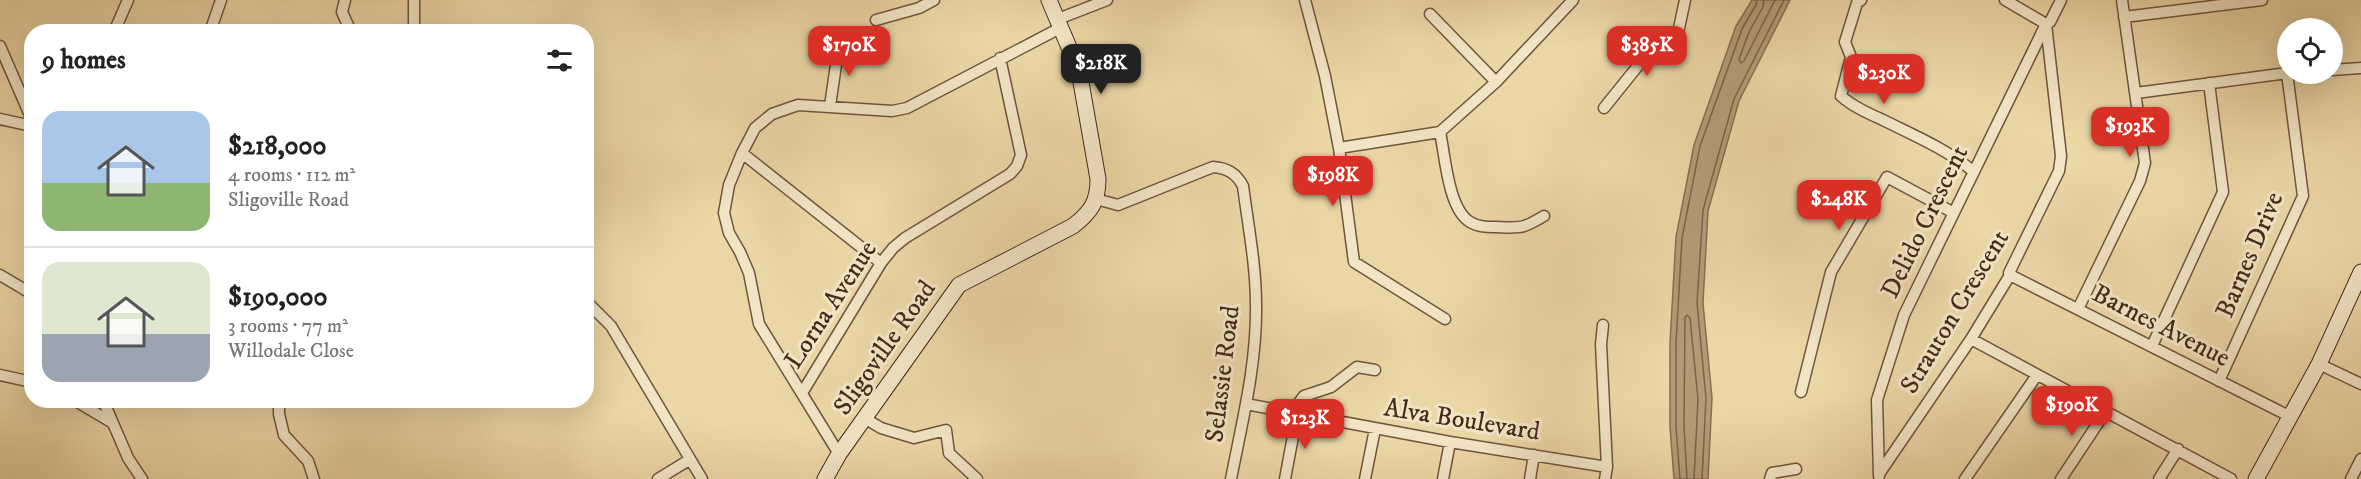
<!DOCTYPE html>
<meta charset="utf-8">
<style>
:root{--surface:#fff;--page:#f6f6f6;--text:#222;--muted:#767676;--line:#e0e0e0;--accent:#d93025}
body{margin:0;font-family:"IM FELL DW Pica",serif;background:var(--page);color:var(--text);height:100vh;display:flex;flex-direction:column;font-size:22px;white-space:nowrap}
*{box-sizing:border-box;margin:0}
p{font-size:20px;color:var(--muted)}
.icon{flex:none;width:33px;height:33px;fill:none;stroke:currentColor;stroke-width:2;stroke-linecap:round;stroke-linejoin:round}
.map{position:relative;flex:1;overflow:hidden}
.side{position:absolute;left:24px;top:24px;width:570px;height:384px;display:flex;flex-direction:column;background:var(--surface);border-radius:24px;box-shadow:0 6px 24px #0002}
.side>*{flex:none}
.controls{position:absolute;left:2277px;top:18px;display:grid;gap:12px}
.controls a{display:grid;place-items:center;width:66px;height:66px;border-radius:50%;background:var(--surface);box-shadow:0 6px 24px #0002;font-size:30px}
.price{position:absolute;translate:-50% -51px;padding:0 14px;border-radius:12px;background:var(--accent);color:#fff;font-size:20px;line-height:39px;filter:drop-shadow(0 2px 3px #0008)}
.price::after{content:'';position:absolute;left:50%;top:36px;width:18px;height:14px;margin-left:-9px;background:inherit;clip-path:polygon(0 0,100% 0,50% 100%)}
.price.active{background:#222;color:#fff}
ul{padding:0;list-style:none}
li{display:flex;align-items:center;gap:18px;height:150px;padding:0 18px}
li+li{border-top:2px solid var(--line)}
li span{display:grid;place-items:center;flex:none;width:168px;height:120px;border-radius:18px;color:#555}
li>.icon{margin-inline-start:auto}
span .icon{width:72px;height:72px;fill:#fffc;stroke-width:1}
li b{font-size:26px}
h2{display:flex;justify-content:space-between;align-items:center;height:72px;padding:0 18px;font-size:26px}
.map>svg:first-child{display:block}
</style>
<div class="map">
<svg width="2361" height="479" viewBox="0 0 2361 479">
<rect width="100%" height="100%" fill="#ebd6a6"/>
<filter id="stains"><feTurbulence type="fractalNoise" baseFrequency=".00333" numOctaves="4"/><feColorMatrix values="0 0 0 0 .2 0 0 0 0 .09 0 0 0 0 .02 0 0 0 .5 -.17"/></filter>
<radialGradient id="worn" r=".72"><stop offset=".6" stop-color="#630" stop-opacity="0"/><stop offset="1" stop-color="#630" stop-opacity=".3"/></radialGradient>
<path fill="#b29c76" stroke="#866f51" stroke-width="1.5" d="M1752,0H1790L1739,101L1708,211L1703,303L1712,398L1708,479H1674L1670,427V343L1676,237L1694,145L1736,26Z"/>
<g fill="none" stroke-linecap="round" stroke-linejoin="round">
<path stroke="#7b6448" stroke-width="1.5" d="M1764,0L1763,7L1749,32L1739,59L1741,63L1744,61L1775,0
M1680,479L1676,427V343L1682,238L1700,146L1742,29L1756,5L1757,0
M1687,479L1684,427L1685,318L1687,315L1690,318L1698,399L1694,479
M1702,479L1706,398L1697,303L1703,210L1734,99L1784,0"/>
<g stroke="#6e563c" stroke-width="13">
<path id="street" d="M345,0L342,12L351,32
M414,0V32
M1305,0L1325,76L1339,148L1354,262L1445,319
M1861,0L1857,3L1845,42L1851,57L1841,96C1852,106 1867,113 1881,119C1913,135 1947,149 1974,172
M1430,14L1496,82
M2124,17L2262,0
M1058,19L1107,0
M876,20L919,8L934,0
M114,32L128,0
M210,32L221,0
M0,46L32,120
M2332,70L2361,68
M2136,93L2288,73
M830,106L839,44
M1604,108L1645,57L1678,33L1685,0
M0,119L32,126
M1440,132C1445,155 1448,209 1470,222C1478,227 1487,227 1496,227C1522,228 1522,229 1544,216
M1339,148L1440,132L1496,82L1573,0
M742,153L881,263
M1096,199L1118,205L1213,167C1227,168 1236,173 1243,186C1248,225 1256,265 1256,305C1257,364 1242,422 1231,479
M0,275L32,294
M2010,275L2291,417
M586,301L611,326L702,479
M2078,309L2140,181L2145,163L2122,0
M1603,325L1601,344L1607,467L1605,479
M1971,339L2231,479
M2152,346L2223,192L2209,83
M2319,364L2361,384
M0,375L32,382
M2219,381L2303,196L2287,73
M1801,392L1831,272L1887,177L1954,213
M802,393L881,263L893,248L905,238L1010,174L1017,166L1021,155L1000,58
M74,400L111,422
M103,400L128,458L142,479
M279,400V414L284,435L308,461L314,479
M1246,404L1450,442L1607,467
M1290,414L1304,396L1331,387L1357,367L1375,370
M866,419L881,428L914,438L946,430L949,453L977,479
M839,454L759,324L749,273L740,252L729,233L724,213L729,185L742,153L755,128L772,114L798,105L892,111L907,108L1062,27
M1879,474L1971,339L2010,275L2009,273L2059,171L2061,156L2046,24L2005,0
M1879,476L1877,400L1904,315L2046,24L2050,22L2061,0
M658,479L689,460
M1285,479L1297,415
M1365,479L1375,429
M1443,479L1450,442
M1530,479L1534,455
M1770,479L1772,473L1796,469
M1965,479L2037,375
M2061,479L2106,411
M2159,479L2178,449
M2351,479L2361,459"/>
</g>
<g stroke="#442b19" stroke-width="17">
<path id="secondary" d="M825,479L839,454L959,285L1073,226C1091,212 1098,202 1098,179L1079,71L1049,0
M2256,479L2319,364L2361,272"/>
</g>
<use href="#street" stroke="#f2e4c5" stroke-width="10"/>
<use href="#secondary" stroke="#f2e4c5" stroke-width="15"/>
</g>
<g text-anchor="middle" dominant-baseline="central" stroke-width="6" stroke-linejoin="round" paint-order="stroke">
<g font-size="26" fill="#442b19" stroke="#f2e4c5">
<text transform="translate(1925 222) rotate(-64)">Delido Crescent</text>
<text transform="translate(2250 255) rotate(-67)">Barnes Drive</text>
<text transform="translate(831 305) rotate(-57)">Lorna Avenue</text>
<text transform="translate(1955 312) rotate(-59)">Strauton Crescent</text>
<text transform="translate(2161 326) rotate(27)">Barnes Avenue</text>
<text transform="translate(885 348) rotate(-55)">Sligoville Road</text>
<text transform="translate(1223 374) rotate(-83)">Selassie Road</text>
<text transform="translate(1462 420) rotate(9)">Alva Boulevard</text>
</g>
</g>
<rect width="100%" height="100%" filter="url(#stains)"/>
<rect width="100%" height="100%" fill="url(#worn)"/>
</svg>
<div class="controls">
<a><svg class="icon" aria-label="locate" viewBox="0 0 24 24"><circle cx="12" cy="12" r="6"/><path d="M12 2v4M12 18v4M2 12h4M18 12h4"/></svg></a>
</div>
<b class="price" style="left:849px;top:77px">$170K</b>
<b class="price" style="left:1647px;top:77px">$385K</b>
<b class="price active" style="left:1101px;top:95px">$218K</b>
<b class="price" style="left:1884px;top:105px">$230K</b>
<b class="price" style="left:2130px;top:158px">$193K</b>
<b class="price" style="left:1333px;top:207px">$198K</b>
<b class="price" style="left:1839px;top:231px">$248K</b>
<b class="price" style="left:2072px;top:437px">$190K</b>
<b class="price" style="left:1305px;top:450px">$123K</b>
<section class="side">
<h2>9 homes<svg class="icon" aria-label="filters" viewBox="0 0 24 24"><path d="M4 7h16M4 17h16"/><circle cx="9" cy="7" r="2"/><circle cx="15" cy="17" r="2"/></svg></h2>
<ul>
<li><span style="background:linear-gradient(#a9c7e8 60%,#8fb573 0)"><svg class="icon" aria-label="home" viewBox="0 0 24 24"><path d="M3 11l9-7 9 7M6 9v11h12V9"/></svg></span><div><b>$218,000</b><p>4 rooms · 112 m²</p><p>Sligoville Road</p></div></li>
<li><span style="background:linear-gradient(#dfe7d0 60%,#9aa5b1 0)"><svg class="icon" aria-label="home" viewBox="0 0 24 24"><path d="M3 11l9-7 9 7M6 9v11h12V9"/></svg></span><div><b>$190,000</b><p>3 rooms · 77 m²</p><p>Willodale Close</p></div></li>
</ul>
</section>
</div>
